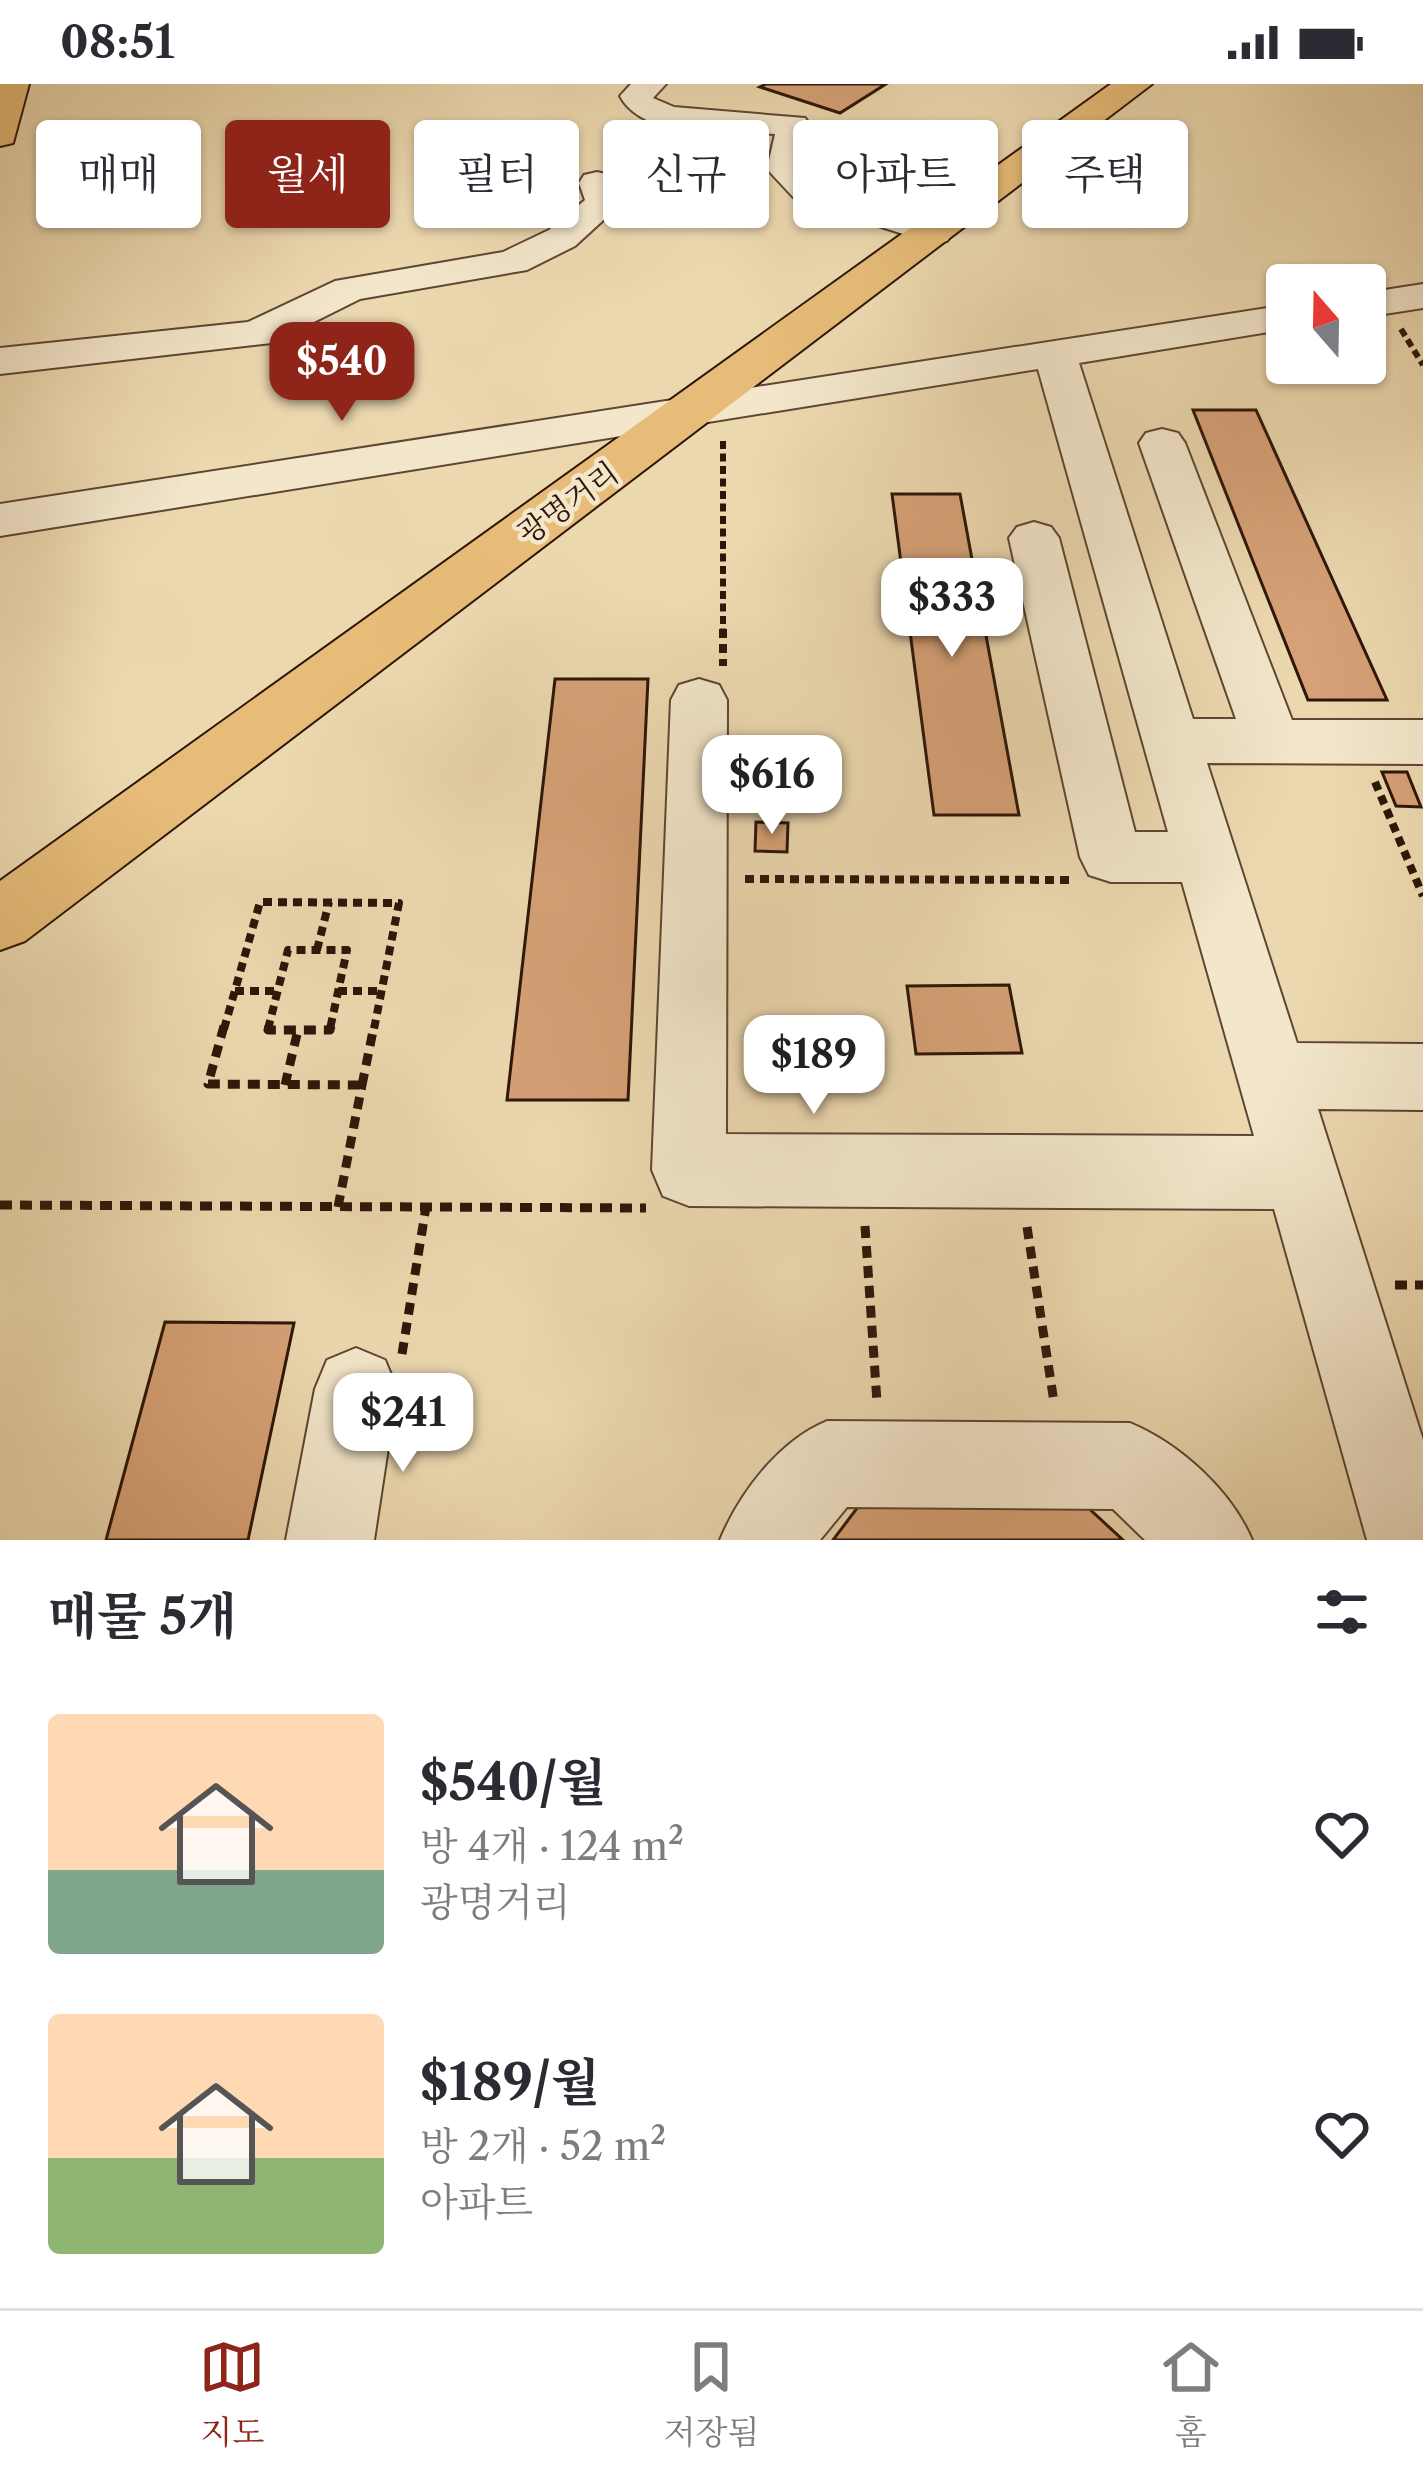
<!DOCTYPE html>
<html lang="ko">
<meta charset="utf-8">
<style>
:root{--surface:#fff;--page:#f2f2f3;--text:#2b2b33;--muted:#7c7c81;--line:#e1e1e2;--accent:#8f2418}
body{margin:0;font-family:"Libre Caslon Text","Noto Serif KR",serif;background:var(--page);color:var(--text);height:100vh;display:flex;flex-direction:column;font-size:45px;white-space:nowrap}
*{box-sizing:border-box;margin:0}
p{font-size:39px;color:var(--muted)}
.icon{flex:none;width:66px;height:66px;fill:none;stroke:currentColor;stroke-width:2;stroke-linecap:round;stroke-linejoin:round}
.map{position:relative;height:1456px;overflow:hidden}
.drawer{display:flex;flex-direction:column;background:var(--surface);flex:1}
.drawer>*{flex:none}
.guide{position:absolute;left:36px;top:36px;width:1353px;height:108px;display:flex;gap:24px}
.needle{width:78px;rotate:340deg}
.tools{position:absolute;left:1266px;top:180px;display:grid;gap:24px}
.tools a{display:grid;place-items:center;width:120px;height:120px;border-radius:12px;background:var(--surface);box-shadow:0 3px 9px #0004;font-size:60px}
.price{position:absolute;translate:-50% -102px;padding:0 27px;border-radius:24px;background:#fff;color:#222;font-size:39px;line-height:78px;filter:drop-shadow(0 3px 6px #0008)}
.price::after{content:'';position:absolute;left:50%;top:72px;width:36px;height:27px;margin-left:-18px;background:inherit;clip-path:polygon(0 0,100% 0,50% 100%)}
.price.selected{background:var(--accent);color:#fff}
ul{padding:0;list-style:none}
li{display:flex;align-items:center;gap:36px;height:300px;padding:0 48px}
li span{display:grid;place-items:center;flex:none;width:336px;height:240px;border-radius:12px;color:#555}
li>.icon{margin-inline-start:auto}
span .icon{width:144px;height:144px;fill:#fffc;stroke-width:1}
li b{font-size:51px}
h2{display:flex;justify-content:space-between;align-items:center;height:144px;padding:0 48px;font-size:51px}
.chip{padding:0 42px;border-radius:12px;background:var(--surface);box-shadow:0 3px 9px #0004;font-size:42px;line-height:108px}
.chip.selected{background:var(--accent);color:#fff}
.status{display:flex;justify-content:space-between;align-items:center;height:84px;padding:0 60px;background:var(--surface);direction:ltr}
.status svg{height:33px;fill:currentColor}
.tabs{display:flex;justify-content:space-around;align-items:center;height:168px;border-top:3px solid var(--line);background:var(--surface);font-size:33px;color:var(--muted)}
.tabs a{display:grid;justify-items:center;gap:6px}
.tabs .selected{color:var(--accent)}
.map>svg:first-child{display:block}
</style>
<div class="status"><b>08:51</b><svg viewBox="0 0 49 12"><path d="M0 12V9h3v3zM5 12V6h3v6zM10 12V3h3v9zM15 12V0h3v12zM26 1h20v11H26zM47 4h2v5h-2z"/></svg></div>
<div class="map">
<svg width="1423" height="1456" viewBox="0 0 1423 1456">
<rect width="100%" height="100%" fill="#ecd8af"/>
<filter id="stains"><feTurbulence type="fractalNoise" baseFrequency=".00167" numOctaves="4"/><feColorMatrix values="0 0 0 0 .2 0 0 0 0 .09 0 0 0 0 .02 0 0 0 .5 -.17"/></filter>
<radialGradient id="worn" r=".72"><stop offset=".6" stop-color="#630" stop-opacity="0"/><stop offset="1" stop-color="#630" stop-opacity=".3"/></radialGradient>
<path fill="#d6a176" stroke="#2d1609" stroke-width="3" d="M766,0H886L840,29L760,3Z
M1193,326H1256L1387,616H1308Z
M892,410H960L1019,731H934Z
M555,595H648L628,1016H507Z
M1382,688H1407L1421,723L1396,722Z
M756,738L788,739L787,768L755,767Z
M1009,901L1022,969L916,970L907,902Z
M165,1238L294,1239L248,1456H106Z
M1056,1394L1123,1456H833L876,1399Z"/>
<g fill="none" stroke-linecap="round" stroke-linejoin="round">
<g stroke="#5d4632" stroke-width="4">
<path id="minor" d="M631,0H666L653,14L674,23L805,34L810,41L803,83L821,99L947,141L953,149L947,157L934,160L795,115L767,85L775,50C729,47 644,57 620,12Z
M597,88L610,91L622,119L575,162L527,186L360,215L272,259L0,290V264L248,238L335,197L503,168L549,146L585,116L579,99L584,91Z
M1423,200V224L1365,233V209Z
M1287,221V245L1079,279L1193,635H1236L1139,359L1146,349L1162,345L1178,349L1185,359L1292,636H1423V680L1207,679L1297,959L1423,960V1026L1318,1025L1423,1356V1456H1367L1274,1125L689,1122L663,1112L652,1086L671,616L679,601L699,595L719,601L727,616L726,1050L1254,1052L1182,798H1111L1089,791L1080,773L1009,454L1017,443L1034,438L1051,443L1059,454L1135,748H1168L1038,285L0,452V420Z
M356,1264L385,1276L397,1305L374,1456H286L315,1305L327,1276Z
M827,1337L1130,1339C1180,1360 1231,1406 1252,1456H1145L1113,1425L847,1423L820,1456H720C740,1408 779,1357 827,1337Z"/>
</g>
<g stroke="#2d1609" stroke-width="4">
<path id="major" d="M0,0H29L13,59L0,62Z
M1111,0H1152L25,857L0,866V797Z"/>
</g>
<path stroke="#2d1609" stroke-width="6" stroke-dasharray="8 4.5" stroke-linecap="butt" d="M1401,245L1423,281
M723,357V548"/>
<path stroke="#2d1609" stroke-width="8" stroke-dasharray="9 6" stroke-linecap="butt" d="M723,545V582
M1375,698L1423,812
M745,795L1072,796
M317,866L329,818
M235,907H278
M338,907H382
M224,945L260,818L399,819L374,945
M268,945L288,866H347L330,945"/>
<path stroke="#2d1609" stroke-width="9" stroke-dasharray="12 8" stroke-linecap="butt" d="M224,942L208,1000L362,1001
M269,942L268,946H330L331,942
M285,1001L298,946
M362,1001L374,942
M0,1121L646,1124
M338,1123L362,1001
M865,1142L877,1318
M1027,1143L1054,1318
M1395,1201H1423
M402,1270L426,1123"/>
<use href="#minor" fill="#f3e6cb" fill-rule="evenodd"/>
<use href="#major" fill="#e6bc78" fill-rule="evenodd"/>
</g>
<g text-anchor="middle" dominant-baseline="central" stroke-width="9" stroke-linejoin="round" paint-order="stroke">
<g font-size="30" fill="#2d1609" stroke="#f3e6cb">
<text transform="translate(568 419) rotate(-36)">광명거리</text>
</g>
</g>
<rect width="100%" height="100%" filter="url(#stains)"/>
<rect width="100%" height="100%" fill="url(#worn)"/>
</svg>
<div class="tools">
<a><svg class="needle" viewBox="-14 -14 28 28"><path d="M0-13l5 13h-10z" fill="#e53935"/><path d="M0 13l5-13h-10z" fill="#7c7c81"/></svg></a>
</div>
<b class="price selected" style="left:342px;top:340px">$540</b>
<b class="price" style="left:952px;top:576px">$333</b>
<b class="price" style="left:772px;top:753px">$616</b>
<b class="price" style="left:814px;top:1033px">$189</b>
<b class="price" style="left:403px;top:1391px">$241</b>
<div class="guide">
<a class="chip">매매</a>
<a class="chip selected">월세</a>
<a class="chip">필터</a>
<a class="chip">신규</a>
<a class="chip">아파트</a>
<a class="chip">주택</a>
</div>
</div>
<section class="drawer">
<h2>매물 5개<svg class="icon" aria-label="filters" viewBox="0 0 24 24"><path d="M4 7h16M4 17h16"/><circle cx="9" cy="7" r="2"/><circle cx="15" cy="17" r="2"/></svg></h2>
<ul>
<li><span style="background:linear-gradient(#ffd9b3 65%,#7fa58c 0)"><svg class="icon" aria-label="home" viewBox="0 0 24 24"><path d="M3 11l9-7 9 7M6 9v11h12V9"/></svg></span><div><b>$540/월</b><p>방 4개 · 124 m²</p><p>광명거리</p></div><svg class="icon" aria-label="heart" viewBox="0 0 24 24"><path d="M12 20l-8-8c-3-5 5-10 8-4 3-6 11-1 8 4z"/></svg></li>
<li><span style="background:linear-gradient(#ffd9b3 60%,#8fb573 0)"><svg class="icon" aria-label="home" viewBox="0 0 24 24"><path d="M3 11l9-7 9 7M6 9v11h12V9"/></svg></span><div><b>$189/월</b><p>방 2개 · 52 m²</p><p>아파트</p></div><svg class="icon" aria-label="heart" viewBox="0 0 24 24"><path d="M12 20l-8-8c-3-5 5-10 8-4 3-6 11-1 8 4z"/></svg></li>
</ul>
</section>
<nav class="tabs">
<a class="selected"><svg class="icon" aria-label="map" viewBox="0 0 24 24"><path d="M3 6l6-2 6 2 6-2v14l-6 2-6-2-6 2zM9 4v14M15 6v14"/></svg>지도</a>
<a><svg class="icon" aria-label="saved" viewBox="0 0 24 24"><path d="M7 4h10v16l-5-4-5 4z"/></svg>저장됨</a>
<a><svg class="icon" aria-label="home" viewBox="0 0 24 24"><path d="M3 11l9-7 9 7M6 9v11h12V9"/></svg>홈</a>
</nav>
